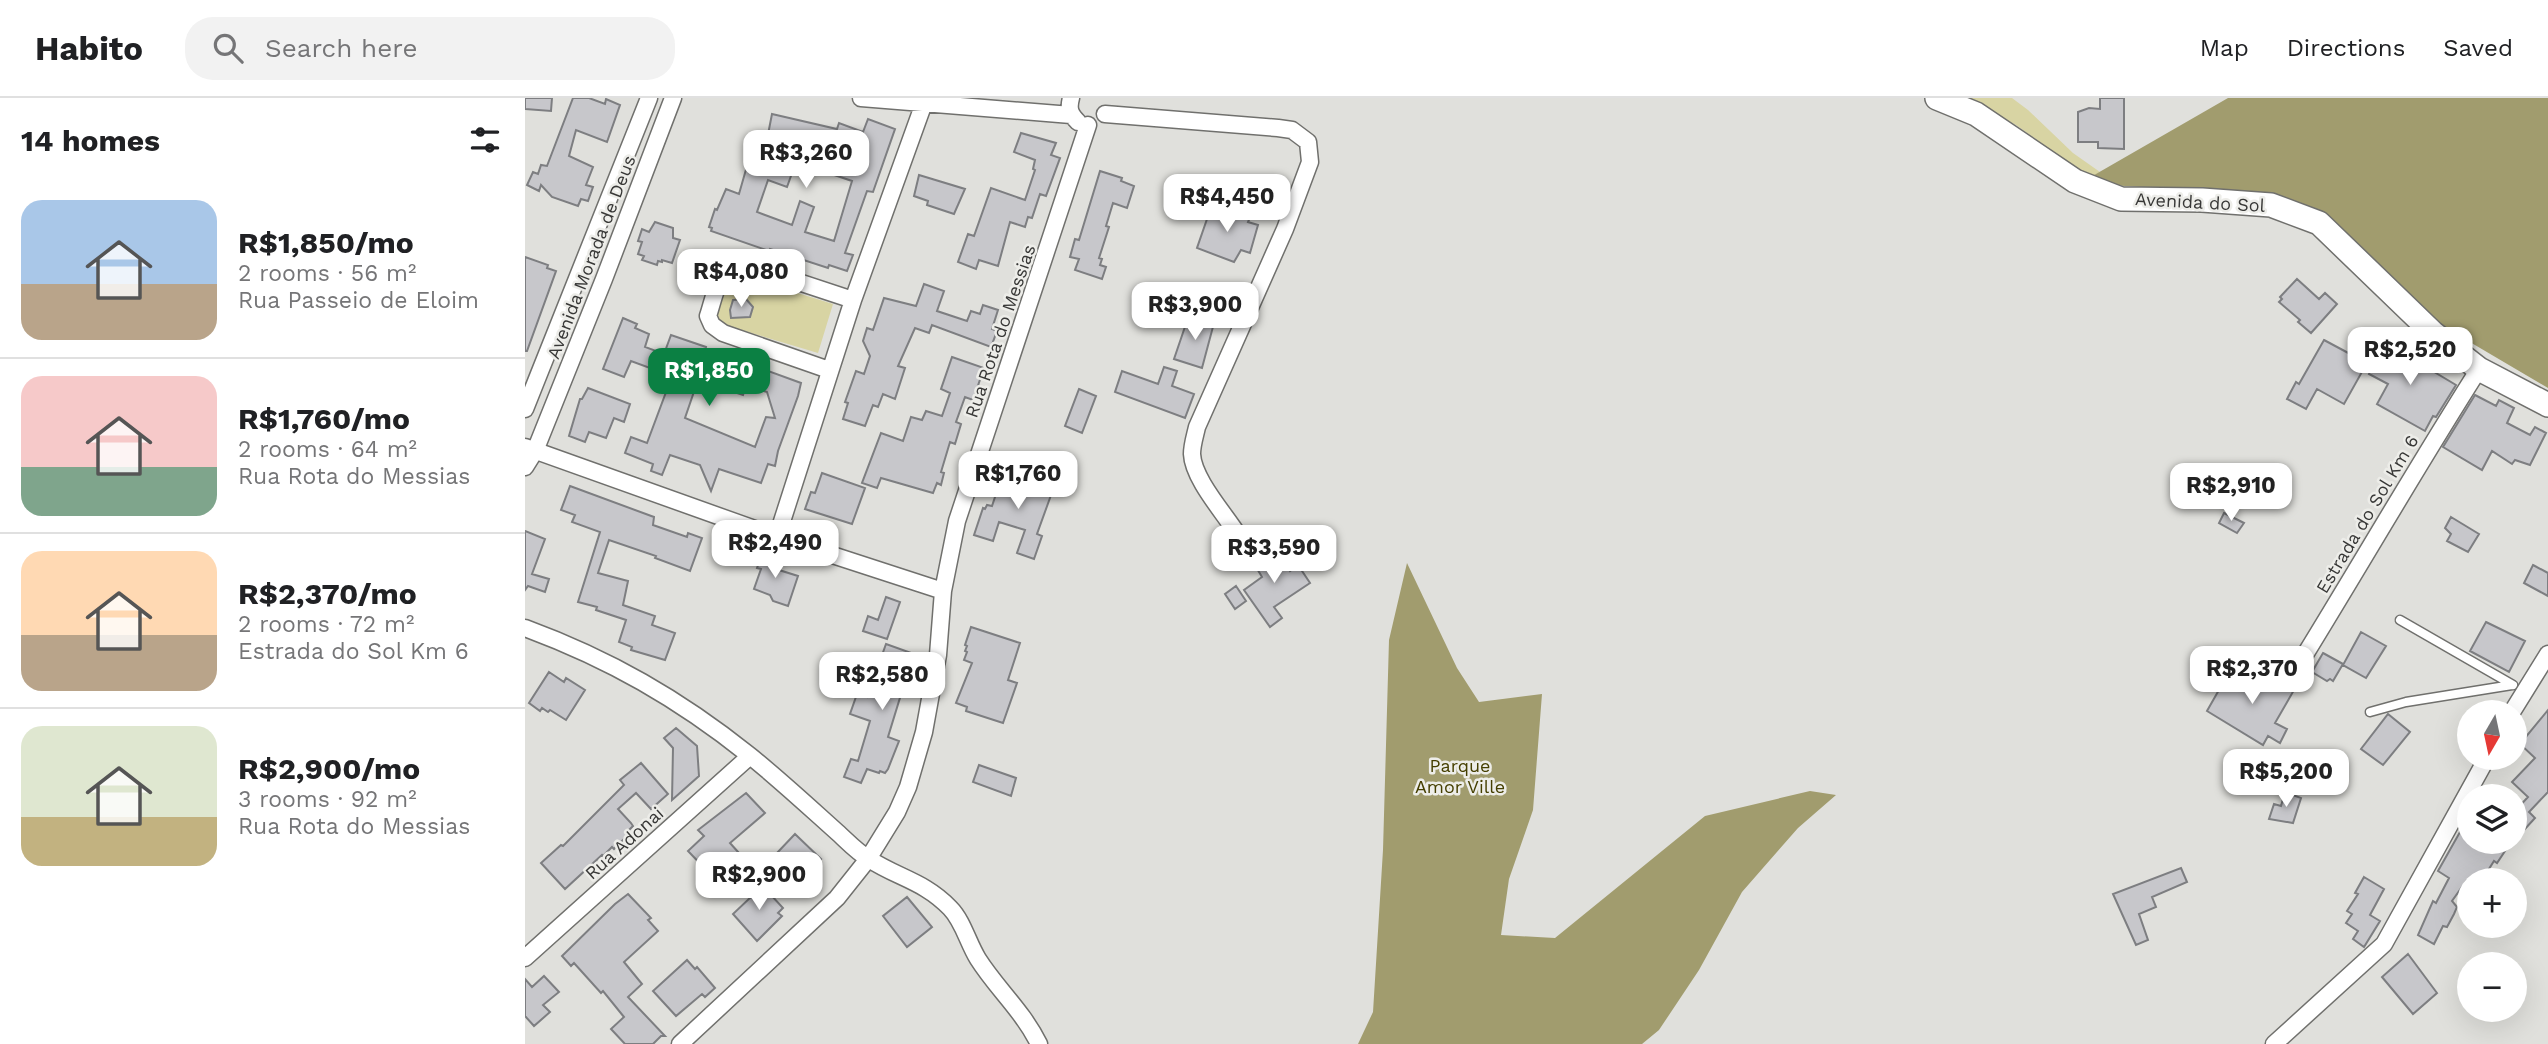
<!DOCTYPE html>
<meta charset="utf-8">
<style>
:root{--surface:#fff;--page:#f2f2f2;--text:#202124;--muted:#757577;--line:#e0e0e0;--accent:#0b8043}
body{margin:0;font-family:"Work Sans",sans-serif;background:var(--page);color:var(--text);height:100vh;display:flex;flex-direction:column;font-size:26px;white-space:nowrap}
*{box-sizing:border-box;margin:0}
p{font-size:23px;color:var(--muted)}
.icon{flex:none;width:38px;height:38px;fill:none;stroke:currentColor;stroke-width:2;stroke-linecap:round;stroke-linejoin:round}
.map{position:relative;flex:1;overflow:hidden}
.panel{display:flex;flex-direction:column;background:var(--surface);width:525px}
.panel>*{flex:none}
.needle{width:46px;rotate:189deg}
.fabs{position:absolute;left:1932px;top:602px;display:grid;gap:14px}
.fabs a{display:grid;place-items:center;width:70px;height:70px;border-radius:50%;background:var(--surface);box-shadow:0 7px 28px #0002;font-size:35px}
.price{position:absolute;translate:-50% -60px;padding:0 16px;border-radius:14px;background:#fff;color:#222;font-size:23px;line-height:46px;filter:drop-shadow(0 2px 4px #0008)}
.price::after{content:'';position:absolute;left:50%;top:42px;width:21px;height:16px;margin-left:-10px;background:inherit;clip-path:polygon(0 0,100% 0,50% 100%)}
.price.selected{background:var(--accent);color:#fff}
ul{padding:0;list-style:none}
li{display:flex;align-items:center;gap:21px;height:175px;padding:0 21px}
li+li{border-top:2px solid var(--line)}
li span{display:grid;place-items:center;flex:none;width:196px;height:140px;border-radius:21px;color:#555}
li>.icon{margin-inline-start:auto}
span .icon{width:84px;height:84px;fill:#fffc;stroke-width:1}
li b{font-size:30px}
h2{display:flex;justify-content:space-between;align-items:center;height:84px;padding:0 21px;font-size:30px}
header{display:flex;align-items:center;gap:42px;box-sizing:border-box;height:98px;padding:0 35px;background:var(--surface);border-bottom:2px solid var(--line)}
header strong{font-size:33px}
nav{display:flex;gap:38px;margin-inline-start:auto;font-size:24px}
.search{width:490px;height:63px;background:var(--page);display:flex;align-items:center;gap:18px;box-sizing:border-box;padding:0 24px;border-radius:28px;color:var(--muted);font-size:26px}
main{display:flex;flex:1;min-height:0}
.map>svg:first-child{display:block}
</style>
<header>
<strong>Habito</strong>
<div class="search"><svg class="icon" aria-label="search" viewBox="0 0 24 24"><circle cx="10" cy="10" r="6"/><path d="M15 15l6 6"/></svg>Search here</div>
<nav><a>Map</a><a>Directions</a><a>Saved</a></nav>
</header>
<main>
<section class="panel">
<h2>14 homes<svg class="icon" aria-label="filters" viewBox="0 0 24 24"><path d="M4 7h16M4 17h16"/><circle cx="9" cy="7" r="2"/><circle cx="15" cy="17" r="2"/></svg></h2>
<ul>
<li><span style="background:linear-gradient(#a9c7e8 60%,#b9a48a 0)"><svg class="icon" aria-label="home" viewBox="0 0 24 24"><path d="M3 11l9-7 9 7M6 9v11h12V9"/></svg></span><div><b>R$1,850/mo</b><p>2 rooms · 56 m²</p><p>Rua Passeio de Eloim</p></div></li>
<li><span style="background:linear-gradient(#f6c9c9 65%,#7fa58c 0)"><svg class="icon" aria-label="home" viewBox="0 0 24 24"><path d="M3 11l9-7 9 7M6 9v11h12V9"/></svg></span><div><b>R$1,760/mo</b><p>2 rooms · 64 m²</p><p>Rua Rota do Messias</p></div></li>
<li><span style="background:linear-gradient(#ffd9b3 60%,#b9a48a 0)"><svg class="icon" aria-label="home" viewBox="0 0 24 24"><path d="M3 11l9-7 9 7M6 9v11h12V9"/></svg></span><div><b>R$2,370/mo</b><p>2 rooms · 72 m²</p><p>Estrada do Sol Km 6</p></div></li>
<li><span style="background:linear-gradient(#dfe7d0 65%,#c2b280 0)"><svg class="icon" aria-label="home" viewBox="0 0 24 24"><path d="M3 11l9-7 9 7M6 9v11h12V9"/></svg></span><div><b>R$2,900/mo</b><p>3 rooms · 92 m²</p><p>Rua Rota do Messias</p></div></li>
</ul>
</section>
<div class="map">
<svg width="2023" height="946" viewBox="0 0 2023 946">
<rect width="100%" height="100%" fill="#e0e0dc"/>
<path fill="#d8d4a3" d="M1440,0H1487L1503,12L1548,55L1575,74L1564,80L1491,27Z
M202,173L308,206L293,255L190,224Z"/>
<path fill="#a19c6e" d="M1703,0H2023V290L1916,227L1788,117L1712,95L1584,87L1564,80Z
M882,465L932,570L954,604L1017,596L1008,712L984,781L976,837L1030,840L1180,718L1285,693L1311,697L1273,730L1217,794L1174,872L1134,932L1117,946H833L848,914L858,752L864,542Z"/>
<path fill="#c7c7cb" stroke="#7d7e81" stroke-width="2" fill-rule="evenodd" d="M0,0H27L26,13L0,11Z
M48,0H64L80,6L81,1L95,7L82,44L51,32L44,58L68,69L61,87L68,89L63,103L56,101L53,108L27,99L16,87L14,93L2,87L8,74L13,76L16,67L22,68Z
M1575,0H1599V51L1573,50V44H1553V14L1564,10L1575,11Z
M247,16L312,31L314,25L338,34L343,21L370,31L348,94L342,93L320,155L328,157L322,173L304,167L303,170L245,151L244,153L186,133L187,130L184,129L190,111L192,112L201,91L214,96L222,68L238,62ZM271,64L327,83L309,143L280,134L289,109L275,103L267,127L232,114L243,82L262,89Z
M496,35L531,45L526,57L535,60L521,98L515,96L507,120L503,119L500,129L485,124L473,168L454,162L451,171L433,164L443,136L449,138L466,90L500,102L510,72L508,71L510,62L489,54Z
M575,73L597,80L596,83L609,88L602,110L588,105L581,128L584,129L574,160L577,161L575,167L581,169L577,181L550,172L554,161L545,159L550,141L554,142Z
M394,77L440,91L429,116L402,107L403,103L389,98Z
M681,108L708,118L712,117L714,113L726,117L723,124L733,127L725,155L716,152L709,164L672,150L682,121L677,120Z
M130,124L148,130V140L155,142L147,165L137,162V164L133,163L132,167L117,162L119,158L113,156L117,144L113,143L117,131L124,134Z
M0,159L23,167L22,170L31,173L2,253H0Z
M1772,181L1794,201L1800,195L1812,206L1786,235L1773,224L1775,222L1754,204L1757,201L1755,199Z
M399,186L419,193L412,213L442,223L446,213L455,216L458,207L473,212L467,231L472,233L466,249L407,227L404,235L390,230L373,268L380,270L370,301L358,296L353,309L348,307L340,328L318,321L323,305L320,304L331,273L339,276L345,258L338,243L342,230L348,232L359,200L391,208Z
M221,201L228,209L225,219L206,220L205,212L208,202Z
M664,217L689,225L677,270L649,261Z
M98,220L112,226L110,230L124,236L120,249L139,256L146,237L181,249L180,253L215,265L216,263L276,285L273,298L253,353L250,368L243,366L236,385L194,371L186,393L175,367L145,357L137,377L126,373L128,366L100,355L106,339L122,345L147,278L106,263L99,279L78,271ZM173,282L218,297L221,287L242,294L250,320L241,319L230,349L160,320Z
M1799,242L1842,265L1819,306L1792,291L1781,311L1762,301L1771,284L1774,286Z
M1861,244L1893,261L1891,263L1931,287L1911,319L1908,318L1900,333L1852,306L1863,286L1844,276Z
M427,259L459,270L448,302L440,299L431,324L436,326L430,346L425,344L416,374L419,375L416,387L412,385L408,395L356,380L352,390L337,385L356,335L378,343L386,319L397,322L401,313L417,318L425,295L416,291Z
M639,269L652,273L647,288L669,296L660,320L590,294L597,273L633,286Z
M63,290L105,306L99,324L89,320L81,340L64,334L60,344L44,338L55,301H57Z
M554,291L571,298L557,335L540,328Z
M1950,297L1971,308L1974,302L1989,310L1982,325L2005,337L2010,329L2021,335L2005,367L1990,362L1987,366L1967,353L1957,372L1918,349Z
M490,373L530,386L512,436L517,438L509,461L492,455L500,432L474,424L468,443L449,437L458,410L460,411L462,407L467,408L475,384L486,388Z
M297,375L340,390L327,426L280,411L286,394L290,395Z
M45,388L129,419L128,427L162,439L163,435L177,440L165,473L130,460L131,458L84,442L73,475L103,483L98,507L130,518L127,527L150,535L140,562L106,552L107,549L94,544L101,522L71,512L72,509L53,504L75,434L47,424L50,417L36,412Z
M1699,415L1719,425L1712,435L1694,425Z
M1926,419L1954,436L1943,454L1922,443L1926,436L1920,430Z
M0,433L20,441L7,476L24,481L20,494L3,488L0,492Z
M736,449L748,466L756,460L765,473L773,467L785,485L749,509L757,520L745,529L719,492L737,479L724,457Z
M241,456L254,461L253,463L257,464L254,472L273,478L263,508L248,503L245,497L229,491L236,471L232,470L237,457L240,459Z
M2008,467L2023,475V498L1999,485Z
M711,488L721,503L710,511L700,496Z
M361,499L375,504L362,541L338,533L343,518L353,522Z
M1961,524L2000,543L1984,574L1945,553Z
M446,529L495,545L483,582L492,585L478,625L441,613L442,609L431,605L447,565L439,562L442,554L440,553L442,548L440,547Z
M1836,534L1861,548L1841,580L1818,567Z
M361,546L392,557L383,580L397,585L396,593L378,590L363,639L374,643L363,671L360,675L355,673L354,675L342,671L336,685L319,679L326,661L333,663L345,623L325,616L332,596L342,599Z
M1798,555L1818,566L1808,583L1805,581L1802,583L1787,574Z
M1737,573L1755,584L1760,590L1769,592L1750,625L1762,631L1755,645L1743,638L1738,647L1682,613L1703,576L1721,586L1725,580L1731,583Z
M24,574L39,584L41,580L60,592L41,622L25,612L23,614L17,610L15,613L4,605Z
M2023,612V694L2004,714L2010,720L1999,732L1990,723V713L2003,699L1987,684L2010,660L1995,646Z
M1863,616L1885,634L1858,667L1836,651Z
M151,630L172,648L174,678L147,702L148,650L139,640Z
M116,665L143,696L126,711L111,695L93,711L106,725L108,728L103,733L105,735L89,751L87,749L78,758L77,757L40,791L16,765L36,747L38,748L99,687L95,682Z
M454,667L491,680L486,698L448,684Z
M1760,694L1776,700L1768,725L1744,721L1749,706L1756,708Z
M221,695L240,715L205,745L214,755L188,779L163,753L179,738L173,732Z
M1944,718V744H1986L1972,765L1969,763L1957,782H1942L1927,803L1932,809L1929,816L1922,829L1918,828L1909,846L1893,837L1908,803L1911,805L1924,780L1913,773Z
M270,736L296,761L294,763V783L269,784V774L251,756Z
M1656,770L1662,784L1627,799L1631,809L1614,816L1623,842L1611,847L1588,796Z
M1839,779L1859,791L1845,817L1855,823L1839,849L1828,841L1833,833L1821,825L1827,816L1822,813L1833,796L1830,795Z
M235,785L258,810L253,815L257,818L232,843L208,816L227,798L224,795Z
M103,796L126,820L123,822L133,833L99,864L117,886L103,899L140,938H136L128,946H100L86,931L99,919L78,893L76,895L49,865L46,868L37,858L90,806Z
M382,799L407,829L382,849L358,818Z
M1883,856L1912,895L1888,916L1857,879Z
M162,862L170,871L172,869L190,890L180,899L177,896L151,918L128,893Z
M19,878L34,894L18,907L25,914L9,928L0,918V881L7,889Z"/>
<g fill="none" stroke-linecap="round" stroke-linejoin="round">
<g stroke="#70706d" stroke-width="11">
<path id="lane" d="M1875,522L1988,587
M1845,614L1881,604L1987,587"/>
</g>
<g stroke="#70706d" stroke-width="19">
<path id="street" d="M336,0L546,17
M546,0C543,11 545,16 553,24
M580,16L753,30L767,32L783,44L785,64L760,131L672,329C670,338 667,347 667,356C668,381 700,416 713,437
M304,272L198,235L187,227L183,218C189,201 194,165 216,165L328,202
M0,311L124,0
M0,349L252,439L418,493
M0,369L10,353L79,181L148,0
M252,439L328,202L399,5
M0,530C84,561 154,601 224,657C254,681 283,708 312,734C322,743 332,754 344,761C373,780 399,783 425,810C438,823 443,845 453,861C472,891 497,912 514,946
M1765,581C1829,478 1889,373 1954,271
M1987,614L2023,556
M0,860L225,658
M155,946L312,800L343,761L372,714L383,689L399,634L413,557L418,493L432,423L563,27
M1749,946L1859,846L1962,660"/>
</g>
<g stroke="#70706d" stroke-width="26">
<path id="secondary" d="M1412,0L1451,16L1550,83L1596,101L1677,102L1746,107L1794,125L1908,235L1954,271L2023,307"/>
</g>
<use href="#lane" stroke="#fff" stroke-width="8"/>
<use href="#street" stroke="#fff" stroke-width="16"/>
<use href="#secondary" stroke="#fff" stroke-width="23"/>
</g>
<g text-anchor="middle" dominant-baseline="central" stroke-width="5" stroke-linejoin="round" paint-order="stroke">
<g font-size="18" fill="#383837" stroke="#edede9">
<text transform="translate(1675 104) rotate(3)">Avenida do Sol</text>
<text transform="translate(66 159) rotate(-69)">Avenida Morada de Deus</text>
<text transform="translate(475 233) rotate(-71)">Rua Rota do Messias</text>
<text transform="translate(1842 416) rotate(-59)">Estrada do Sol Km 6</text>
<text transform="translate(99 745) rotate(-42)">Rua Adonai</text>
</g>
<g font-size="18" fill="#453f01" stroke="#edede9">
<text x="935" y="667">Parque<tspan x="935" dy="21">Amor Ville</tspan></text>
</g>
</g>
</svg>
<div class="fabs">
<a><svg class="needle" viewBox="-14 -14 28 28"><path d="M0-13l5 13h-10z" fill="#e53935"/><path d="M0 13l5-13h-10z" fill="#757577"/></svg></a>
<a><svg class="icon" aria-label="layers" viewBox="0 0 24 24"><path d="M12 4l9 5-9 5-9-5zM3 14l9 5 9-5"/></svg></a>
<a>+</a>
<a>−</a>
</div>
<b class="price" style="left:281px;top:92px">R$3,260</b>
<b class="price" style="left:702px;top:136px">R$4,450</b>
<b class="price" style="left:216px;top:211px">R$4,080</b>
<b class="price" style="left:670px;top:244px">R$3,900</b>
<b class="price" style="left:1885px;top:289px">R$2,520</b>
<b class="price selected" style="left:184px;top:310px">R$1,850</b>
<b class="price" style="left:493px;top:413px">R$1,760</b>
<b class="price" style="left:1706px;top:425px">R$2,910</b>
<b class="price" style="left:250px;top:482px">R$2,490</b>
<b class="price" style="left:749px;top:487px">R$3,590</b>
<b class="price" style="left:1727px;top:608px">R$2,370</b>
<b class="price" style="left:357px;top:614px">R$2,580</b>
<b class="price" style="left:1761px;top:711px">R$5,200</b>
<b class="price" style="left:234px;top:814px">R$2,900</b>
</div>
</main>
